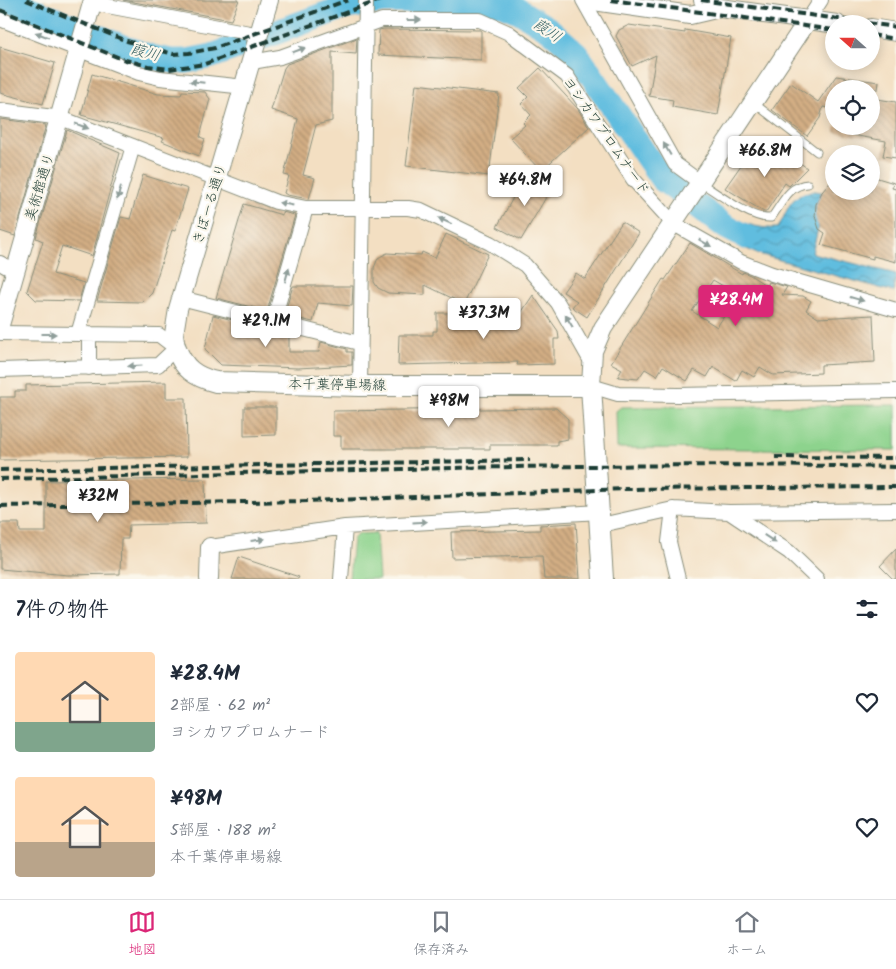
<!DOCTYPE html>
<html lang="ja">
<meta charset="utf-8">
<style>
:root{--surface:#fff;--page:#f2f2f3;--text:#1f2937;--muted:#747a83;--line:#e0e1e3;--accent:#db2777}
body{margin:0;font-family:Kalam,"Klee One",sans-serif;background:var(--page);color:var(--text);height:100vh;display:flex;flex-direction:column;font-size:19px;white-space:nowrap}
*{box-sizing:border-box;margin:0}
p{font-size:16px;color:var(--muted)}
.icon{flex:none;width:28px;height:28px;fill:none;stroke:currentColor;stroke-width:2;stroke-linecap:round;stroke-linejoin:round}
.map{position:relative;height:579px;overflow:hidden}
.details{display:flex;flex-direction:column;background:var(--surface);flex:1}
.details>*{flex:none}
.needle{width:32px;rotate:291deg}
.buttons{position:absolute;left:825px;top:15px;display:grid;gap:10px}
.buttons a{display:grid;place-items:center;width:55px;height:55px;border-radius:50%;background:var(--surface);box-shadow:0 2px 12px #0003;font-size:25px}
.price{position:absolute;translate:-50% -42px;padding:0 11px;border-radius:5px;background:#fff;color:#222;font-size:16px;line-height:32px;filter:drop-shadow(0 1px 2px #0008)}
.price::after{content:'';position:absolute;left:50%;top:30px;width:15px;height:11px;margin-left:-8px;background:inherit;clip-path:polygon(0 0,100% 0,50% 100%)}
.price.current{background:var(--accent);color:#fff}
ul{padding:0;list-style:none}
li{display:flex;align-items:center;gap:15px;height:125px;padding:0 15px}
li span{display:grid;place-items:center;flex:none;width:140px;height:100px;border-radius:5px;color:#555}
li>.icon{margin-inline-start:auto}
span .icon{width:60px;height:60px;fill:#fffc;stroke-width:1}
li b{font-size:21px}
h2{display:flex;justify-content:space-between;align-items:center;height:60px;padding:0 15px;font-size:21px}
.tab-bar{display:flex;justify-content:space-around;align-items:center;height:70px;border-top:1px solid var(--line);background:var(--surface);font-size:14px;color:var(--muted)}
.tab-bar a{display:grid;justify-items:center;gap:2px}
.tab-bar .current{color:var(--accent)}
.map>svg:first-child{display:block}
</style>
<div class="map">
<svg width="896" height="579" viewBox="0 0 896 579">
<defs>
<pattern id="water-waves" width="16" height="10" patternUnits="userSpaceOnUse" patternTransform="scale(1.25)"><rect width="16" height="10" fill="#61bddf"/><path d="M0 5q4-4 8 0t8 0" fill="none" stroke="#4f9bb6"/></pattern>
<pattern id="building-back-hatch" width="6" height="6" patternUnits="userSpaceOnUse" patternTransform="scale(1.25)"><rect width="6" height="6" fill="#d3ae84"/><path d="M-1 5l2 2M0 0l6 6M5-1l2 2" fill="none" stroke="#ab8f6d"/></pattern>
</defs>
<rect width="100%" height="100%" fill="#fbf7ec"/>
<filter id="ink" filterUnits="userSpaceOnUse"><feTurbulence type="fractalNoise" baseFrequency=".02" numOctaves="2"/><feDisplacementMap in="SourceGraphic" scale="10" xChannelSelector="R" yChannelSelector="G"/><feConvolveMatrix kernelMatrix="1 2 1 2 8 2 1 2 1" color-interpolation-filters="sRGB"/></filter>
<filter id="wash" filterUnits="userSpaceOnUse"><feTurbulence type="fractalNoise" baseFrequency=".0096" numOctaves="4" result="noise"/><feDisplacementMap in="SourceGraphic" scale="20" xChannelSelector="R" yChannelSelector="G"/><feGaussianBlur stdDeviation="1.12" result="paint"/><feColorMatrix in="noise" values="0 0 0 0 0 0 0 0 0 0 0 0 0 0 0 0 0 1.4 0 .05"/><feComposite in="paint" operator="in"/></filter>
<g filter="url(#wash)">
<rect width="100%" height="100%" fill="#f3dfc2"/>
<path fill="#8dd38d" stroke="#568860" d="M896,405V450L617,448L616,411L621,407Z
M376,533L379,579H349L353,539L358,534Z"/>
<path fill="url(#water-waves)" stroke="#407d8a" d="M814,191L827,193L812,253L896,274L894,292L755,253L733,242L712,227L721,213C735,221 760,230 778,228C789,209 789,194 814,191Z"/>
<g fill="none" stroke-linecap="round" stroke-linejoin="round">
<path stroke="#61bddf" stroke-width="25" d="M7,0L124,47L151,57L172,61H187L212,56L342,8L385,1L479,2L502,4L519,11L550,30L576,53L662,179L726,227L746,237"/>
</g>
<g id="blocks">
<path fill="url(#building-back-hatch)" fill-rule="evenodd" d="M123,0H239L231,20Z
M629,25L685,33V30L731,38L718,115L672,107L673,100L649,96L656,55L632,66L616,36L619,30Z
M384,29L481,30V60L378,55L379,30Z
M357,38L356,54L332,52V121L316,125L303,175L315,178L309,199L287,195L284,193L289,176L284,175L298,119L271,110L284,68L287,64Z
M0,47L55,63L43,104L0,93Z
M540,68L578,109L589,127L541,171L510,138L525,125L523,123L531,115L521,104L528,97L519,88Z
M92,74L158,94L181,95L182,91L205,92L210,99L200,137L205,139L199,156L162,141L164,138L81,115Z
M836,76L879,82L878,89H834V109L823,107L820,118L807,136L772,110L791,83L818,102Z
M416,84L499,94L489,176L406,166Z
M871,98L896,102V158L883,156L886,141L835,132V126H871Z
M0,119L46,125L15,236L0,231Z
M67,130L120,153L92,256L62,246L53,274L84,283L79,301L36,300L27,291L43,241L36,238Z
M776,145L807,168L789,186L785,183L766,212H764L725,188L746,158L757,165L768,149L772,152Z
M530,173L552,187L521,240L497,227L514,196L516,197Z
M143,175L188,189L175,231L172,230L152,293L143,302L97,301L121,217L130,219Z
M871,176L894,183L892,188L896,189V262L873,256V259L821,245L825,233L819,229L815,216L816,204L822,192L834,178V191H871Z
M244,204L282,215V212L295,215L267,311L216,298Z
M622,222L639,233L587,317L572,307L577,301L563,292L576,273L585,279Z
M446,234L488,254L464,304L425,285V295L388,293L378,288L374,282V268L378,258L387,253L421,255L422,252L435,258Z
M690,243L742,274L743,272L750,275L767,286L769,282L787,287L782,295L803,296L811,301L806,310L818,318L873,315L875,362L821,365V373L773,375L760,367L754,377L742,370L736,381L713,367L707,377L694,370L687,381L663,366L657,376L645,369L638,379L618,377L622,369L611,363L663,279L665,280ZM713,280L738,295L717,327L692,311Z
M293,286H353L352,306L318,303L313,322L284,315Z
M533,295L558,331L559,339H554V364L517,365L518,362L398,365L399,335H433V331H437V313H489V315L498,314V319H517Z
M213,315L289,334V352H319L321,342L347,349V352H352V365L298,368L221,365L205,349Z
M166,382V398H186L187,457L0,460V397H15V391H26V385Z
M244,407H276V435L244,436Z
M556,408L568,419V439L557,441V445H490V449H341V436H333V411Z
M205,479L206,523L129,525L128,539H121L120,574L68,575L0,569V523H19L20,532H46V481Z
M576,523L580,579H544L542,556L452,558L451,532L540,530V525Z
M896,549V579H893L880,566Z
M239,557L299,577L298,579H232Z"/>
</g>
</g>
<g filter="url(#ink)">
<use href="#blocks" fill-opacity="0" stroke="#898e7b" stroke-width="1"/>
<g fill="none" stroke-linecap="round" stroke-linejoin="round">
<g stroke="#898e7b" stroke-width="9">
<path id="service" d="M754,103L817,152
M701,183C717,193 752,220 771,218C782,204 788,185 808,184"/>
</g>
<g stroke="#898e7b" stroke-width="16">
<path id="minor" d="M583,0L675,164L701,183
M92,3L260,35
M0,19L139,73L160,78L245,87
M808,20L821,0
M252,62L280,57L382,20H480L509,33L567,76L633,179L674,224L741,262L772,274L896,310
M0,110L61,118L276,202L306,208H408L421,210L490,243L525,265L558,303L592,363
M0,263L14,271
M181,298L359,343
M273,322L306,208
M0,333L159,335L176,348L158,365L0,370
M78,334L133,146
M89,334V368
M360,386L366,0
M591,386L618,394L678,395L896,391
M673,509L669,542L678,579
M729,512L789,552L817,579
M601,525L673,509L729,512L896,510
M210,547L345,527L600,512
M341,579L345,527"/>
</g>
<g stroke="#898e7b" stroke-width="20">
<path id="tertiary" d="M587,0L690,15L720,8
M703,0L720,8L837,24
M871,28L896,32
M0,325L93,0
M176,348L174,334L178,309L269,0
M591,386L593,351L603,328L808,20
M209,579L210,547"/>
</g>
<g stroke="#898e7b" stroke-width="22">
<path id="secondary" d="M176,348C183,368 195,377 216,382L360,386H591L603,579"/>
</g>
<use href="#service" stroke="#fff" stroke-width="7"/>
<use href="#minor" stroke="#fff" stroke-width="14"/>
<use href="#tertiary" stroke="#fff" stroke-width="18"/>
<use href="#secondary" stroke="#fff" stroke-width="20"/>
<path stroke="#1f3d34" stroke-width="4" stroke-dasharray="8 4" stroke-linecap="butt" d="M26,0L127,41L173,54L189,53L215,48L348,0
M611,0L834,30
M701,0L896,27
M0,10L122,59L148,66L169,69L205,64L380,0
M871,35L896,39
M775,457L896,458
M0,470L530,460
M0,479C299,472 597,461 896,467
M0,506L308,501L625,489L896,487"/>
</g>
<defs><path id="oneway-solid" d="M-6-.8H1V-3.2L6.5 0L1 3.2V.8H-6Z" transform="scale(1.25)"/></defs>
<g fill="#8f9e9a">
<use href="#oneway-solid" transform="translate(414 20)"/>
<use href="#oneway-solid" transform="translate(42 35) rotate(-159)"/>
<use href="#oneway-solid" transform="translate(299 50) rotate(-21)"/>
<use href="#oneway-solid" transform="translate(197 82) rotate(-174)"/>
<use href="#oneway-solid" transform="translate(82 126) rotate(21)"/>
<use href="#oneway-solid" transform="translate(667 149) rotate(-120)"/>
<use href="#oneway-solid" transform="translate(119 193) rotate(106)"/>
<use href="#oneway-solid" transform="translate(286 204) rotate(-169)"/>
<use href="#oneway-solid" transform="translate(445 221) rotate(-155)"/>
<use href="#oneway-solid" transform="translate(705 243) rotate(30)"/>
<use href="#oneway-solid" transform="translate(287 275) rotate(-74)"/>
<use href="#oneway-solid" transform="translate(857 299) rotate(16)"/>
<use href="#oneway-solid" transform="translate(569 321) rotate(-121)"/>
<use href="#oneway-solid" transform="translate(49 334)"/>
<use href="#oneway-solid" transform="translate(135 366) rotate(177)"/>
<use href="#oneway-solid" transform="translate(420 522) rotate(-3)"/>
<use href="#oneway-solid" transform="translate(770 539) rotate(33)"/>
<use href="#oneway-solid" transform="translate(258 540) rotate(-8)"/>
</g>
</g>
<g text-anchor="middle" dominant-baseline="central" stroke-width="4.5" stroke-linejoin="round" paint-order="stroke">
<g font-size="14" fill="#1f3d34" stroke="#fbf7ec">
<text transform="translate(606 136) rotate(55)">ヨシカワプロムナード</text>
<text transform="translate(40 187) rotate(-73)">美術館通り</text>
<text transform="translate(210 204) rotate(-73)">きぼーる通り</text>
<text transform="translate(337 385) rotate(1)">本千葉停車場線</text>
</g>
<g font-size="15" font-style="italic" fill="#305d5f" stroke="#fbf7ec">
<text transform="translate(547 31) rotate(34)">葭川</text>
<text transform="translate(145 53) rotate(16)">葭川</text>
</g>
</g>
</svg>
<div class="buttons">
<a><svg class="needle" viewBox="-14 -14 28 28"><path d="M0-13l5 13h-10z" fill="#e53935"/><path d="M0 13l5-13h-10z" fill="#747a83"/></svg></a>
<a><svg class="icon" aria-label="locate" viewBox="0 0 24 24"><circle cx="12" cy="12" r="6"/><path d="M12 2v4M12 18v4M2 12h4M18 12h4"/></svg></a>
<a><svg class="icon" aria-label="layers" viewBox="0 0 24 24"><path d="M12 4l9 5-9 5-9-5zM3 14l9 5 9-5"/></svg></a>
</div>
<b class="price" style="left:765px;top:178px">¥66.8M</b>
<b class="price" style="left:525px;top:207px">¥64.8M</b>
<b class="price current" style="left:736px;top:327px">¥28.4M</b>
<b class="price" style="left:484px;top:340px">¥37.3M</b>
<b class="price" style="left:266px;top:348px">¥29.1M</b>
<b class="price" style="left:449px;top:428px">¥98M</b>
<b class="price" style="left:98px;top:523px">¥32M</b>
</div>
<section class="details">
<h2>7件の物件<svg class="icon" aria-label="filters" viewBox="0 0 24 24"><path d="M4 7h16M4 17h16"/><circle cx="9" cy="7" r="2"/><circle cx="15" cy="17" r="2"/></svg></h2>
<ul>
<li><span style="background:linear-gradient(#ffd9b3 70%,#7fa58c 0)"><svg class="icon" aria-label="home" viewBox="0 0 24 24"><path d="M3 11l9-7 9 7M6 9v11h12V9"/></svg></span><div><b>¥28.4M</b><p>2部屋 · 62 m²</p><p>ヨシカワプロムナード</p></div><svg class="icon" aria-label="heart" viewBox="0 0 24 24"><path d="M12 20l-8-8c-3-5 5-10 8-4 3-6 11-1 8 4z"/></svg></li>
<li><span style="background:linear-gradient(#ffd9b3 65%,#b9a48a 0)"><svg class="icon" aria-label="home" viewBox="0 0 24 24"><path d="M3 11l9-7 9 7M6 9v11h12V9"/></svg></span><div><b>¥98M</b><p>5部屋 · 188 m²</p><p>本千葉停車場線</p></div><svg class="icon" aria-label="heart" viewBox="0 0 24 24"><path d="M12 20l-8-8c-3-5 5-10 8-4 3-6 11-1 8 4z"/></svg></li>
</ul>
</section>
<nav class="tab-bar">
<a class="current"><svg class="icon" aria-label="map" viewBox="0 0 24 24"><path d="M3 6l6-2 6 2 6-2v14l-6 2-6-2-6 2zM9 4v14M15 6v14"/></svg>地図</a>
<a><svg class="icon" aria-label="saved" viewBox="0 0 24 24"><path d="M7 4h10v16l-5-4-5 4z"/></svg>保存済み</a>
<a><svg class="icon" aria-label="home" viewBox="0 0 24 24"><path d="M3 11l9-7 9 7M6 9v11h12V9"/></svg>ホーム</a>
</nav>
